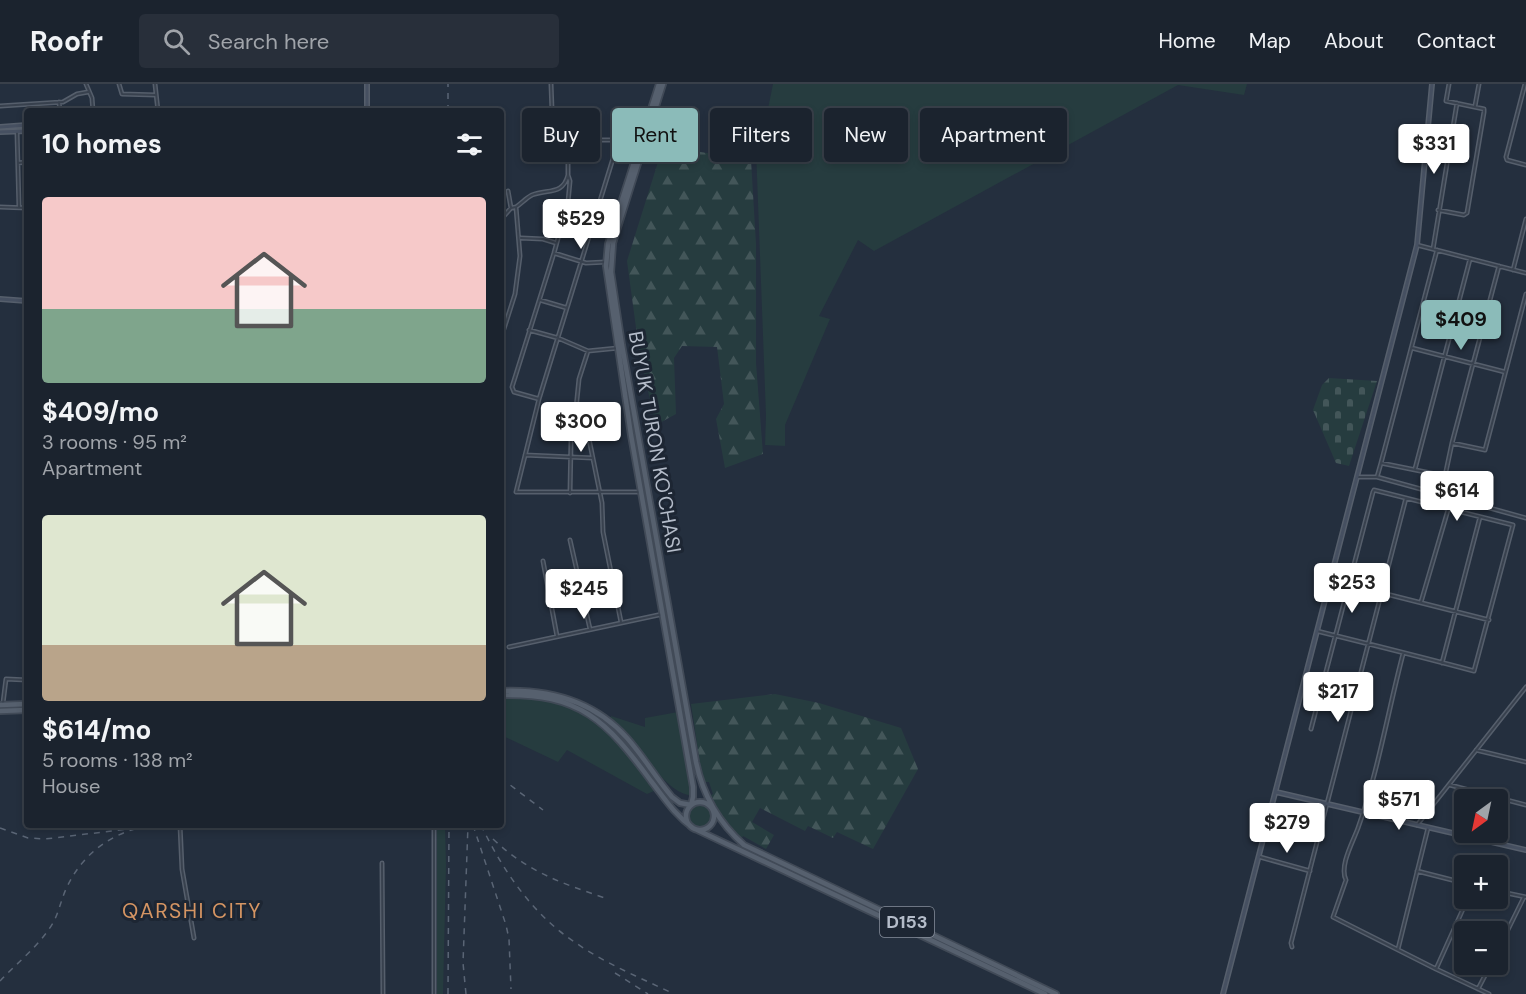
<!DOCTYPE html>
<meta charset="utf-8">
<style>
:root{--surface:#1b232e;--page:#282f3a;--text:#f1f3f6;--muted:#a0a4aa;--line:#39404a;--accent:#8bbbb9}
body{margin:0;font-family:"DM Sans",sans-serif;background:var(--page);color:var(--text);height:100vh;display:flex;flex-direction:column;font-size:22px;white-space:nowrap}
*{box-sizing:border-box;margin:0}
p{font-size:20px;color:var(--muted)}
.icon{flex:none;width:33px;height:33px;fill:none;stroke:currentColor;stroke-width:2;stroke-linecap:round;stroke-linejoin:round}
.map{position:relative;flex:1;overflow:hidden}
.drawer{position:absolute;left:24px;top:24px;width:480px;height:720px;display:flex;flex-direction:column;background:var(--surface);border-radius:6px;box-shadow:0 3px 9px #0003,0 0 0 2px var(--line)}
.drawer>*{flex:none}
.guide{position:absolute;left:522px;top:24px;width:570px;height:54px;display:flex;gap:12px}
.needle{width:39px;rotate:213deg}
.buttons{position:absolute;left:1454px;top:705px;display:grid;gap:12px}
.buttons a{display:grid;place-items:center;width:54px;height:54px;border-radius:6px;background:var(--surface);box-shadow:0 3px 9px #0003,0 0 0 2px var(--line);font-size:30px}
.price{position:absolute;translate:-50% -51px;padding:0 14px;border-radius:6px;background:#fff;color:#222;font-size:20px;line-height:39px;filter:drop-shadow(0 2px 3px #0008)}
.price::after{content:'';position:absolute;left:50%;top:36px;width:18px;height:14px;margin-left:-9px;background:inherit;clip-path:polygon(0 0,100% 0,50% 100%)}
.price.current{background:var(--accent);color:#111}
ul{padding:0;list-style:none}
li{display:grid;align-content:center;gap:12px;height:318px;padding:0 18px}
li span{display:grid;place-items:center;height:186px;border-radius:6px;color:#555}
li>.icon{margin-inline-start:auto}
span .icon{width:108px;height:108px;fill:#fffc;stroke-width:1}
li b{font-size:26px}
h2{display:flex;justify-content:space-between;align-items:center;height:72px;padding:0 18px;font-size:26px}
.tag{padding:0 21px;border-radius:6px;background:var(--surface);box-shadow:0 3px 9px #0003,0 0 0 2px var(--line);font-size:21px;line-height:54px}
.tag.current{background:var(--accent);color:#111}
header{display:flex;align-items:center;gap:36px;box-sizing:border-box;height:84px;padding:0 30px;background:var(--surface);border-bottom:2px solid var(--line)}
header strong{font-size:28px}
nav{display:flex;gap:33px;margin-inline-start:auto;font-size:21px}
.search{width:420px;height:54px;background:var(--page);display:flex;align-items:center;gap:15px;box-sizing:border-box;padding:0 21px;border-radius:6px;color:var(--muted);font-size:22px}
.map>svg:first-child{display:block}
</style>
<header>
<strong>Roofr</strong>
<div class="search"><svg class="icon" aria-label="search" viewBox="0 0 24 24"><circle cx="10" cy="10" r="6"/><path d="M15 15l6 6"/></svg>Search here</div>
<nav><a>Home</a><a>Map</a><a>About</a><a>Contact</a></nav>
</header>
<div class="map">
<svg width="1526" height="910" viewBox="0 0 1526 910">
<defs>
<pattern id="forest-firs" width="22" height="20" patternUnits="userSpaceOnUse" patternTransform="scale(1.5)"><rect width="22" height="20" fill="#263c3f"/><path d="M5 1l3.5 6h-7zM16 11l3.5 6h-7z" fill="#435659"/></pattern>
<pattern id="cemetery-stones" width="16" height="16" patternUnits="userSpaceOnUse" patternTransform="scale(1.5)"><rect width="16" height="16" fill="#263c3f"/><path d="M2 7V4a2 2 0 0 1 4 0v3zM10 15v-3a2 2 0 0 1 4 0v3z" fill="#435659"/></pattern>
</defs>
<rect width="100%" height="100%" fill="#242f3e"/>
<path fill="#263c3f" d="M773,0H1247L1244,11L1178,1L874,167L858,156L819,232L830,235L785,341V362L765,361L766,332L756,65L760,64Z
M531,612C594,624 618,657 654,707L647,710L567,666L558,678L501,651V614Z
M678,628L691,708L689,711C665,707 645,670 629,652C624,646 616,641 610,636L611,632L645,643V634Z
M690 732a11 11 0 1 1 22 0a11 11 0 1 1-22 0Z
M437,741H445L446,781L443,910H437Z"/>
<path fill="url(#forest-firs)" d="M663,62L751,76L756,160V279L763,370L725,384L716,335L724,320L717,263L682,262L674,274L676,330L656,341L640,273L627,177Z
M775,610L819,619L901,644L918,685L873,765L837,748L833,754L808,742L805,747L760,724L752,738L774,751L766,765L743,752L742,754L723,736L712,714L711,711L713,710L709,698H705L700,679L691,620Z"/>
<path fill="url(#cemetery-stones)" d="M1329,294L1377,297L1349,382L1336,379L1313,326L1322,301Z"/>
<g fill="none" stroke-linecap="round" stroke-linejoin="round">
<g stroke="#565f6c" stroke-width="5">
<path id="street" d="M86,0L92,14L93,27
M119,0L122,10L156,11
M155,0L158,27
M551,0L553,53L573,56H641
M1525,0L1506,73L1507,76L1526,81
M59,18L60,27
M0,22L63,18L77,10L88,8
M1475,22L1479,0
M17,48L19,123
M619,55L539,315L516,408H641
M18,79L27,78
M0,123L27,124
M516,123C522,119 526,114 532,111C548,105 563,111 568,91
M1438,126L1464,131L1467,129L1484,28V25L1446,17L1449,0
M501,152L503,133L511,124
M521,154L543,155L556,159
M1417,161L1526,189
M1433,165L1457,19
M554,169L586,179L606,178
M1513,186L1526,135
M540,216L567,224
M529,246L558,254L588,267L618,264
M501,254L515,210L520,172L516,123L511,124L508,107
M1412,264L1505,288
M539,315L514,308L512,303L554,169L568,118L570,97L568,91V77L573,56
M576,325L580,331L589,355L602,419L603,448L621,538
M1452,359L1485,366L1526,210
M525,371L593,374
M1381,379L1437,166
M1415,385L1470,175
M1357,393H1377L1526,434
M1377,393L1381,379L1445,392L1452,359L1499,182
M570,409L571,358L569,337L576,325L579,295L588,267
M570,456L590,545
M543,477L557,552
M1331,496L1489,536
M1421,518L1448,426
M509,563L663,530
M1403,570C1388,627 1378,688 1358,744C1353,758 1339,782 1346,796L1333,833L1436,885L1489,910
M1442,579L1480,433
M3,619L6,595L27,596
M1311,645L1373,408L1374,406L1513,441L1474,587C1422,573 1369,560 1317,547
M1476,666L1526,678
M1450,701L1526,721
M180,741L182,785L194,854
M1417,741L1526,603
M1260,773L1310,787
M382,779L383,910
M1417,787L1464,799
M1497,807L1526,813
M1292,863L1291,859L1300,824L1406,414
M1398,865L1428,744
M1497,868L1524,813
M1436,885L1468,814
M1478,905L1491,880
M434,910V741"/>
</g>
<g stroke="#565f6c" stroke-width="6">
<path id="secondary" d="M310,27H367
M367,27V0
M0,43L27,41
M0,48L27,47
M0,215L27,217
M1276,708L1526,766
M1223,910L1417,161L1432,0"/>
</g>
<g stroke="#414a57" stroke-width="8">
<path id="primary" d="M663,0L613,159L611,188L622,261L696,678C703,712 718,738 744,761L1056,910
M501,607C548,605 594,617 627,654C643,672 656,694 672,713L680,719L691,721L693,713V703L631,351L606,182L608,160L659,0
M501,611C580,609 607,637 651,697C665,715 674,730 693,744L1045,910
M0,621L27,620
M0,627L27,626
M686 732a14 14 0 1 1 28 0a14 14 0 1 1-28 0Z"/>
</g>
<use href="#street" stroke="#38414e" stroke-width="2"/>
<use href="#secondary" stroke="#465061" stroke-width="3"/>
<use href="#primary" stroke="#56606e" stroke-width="4.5"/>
<path stroke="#5a6575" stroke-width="1.5" stroke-dasharray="6 6" stroke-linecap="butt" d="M448,27V0
M501,694L543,726
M196,741L222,743L244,741
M473,741L506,841L509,855L511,905
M481,741C503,787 533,831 576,859C606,880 641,894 674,910
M0,744L28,754L45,755L162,741
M493,755C528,788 561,799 605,814
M615,889L648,910
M0,897C17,879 40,861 53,839C59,828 61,816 66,805C81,772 107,752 141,743
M448,910L449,741
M466,910L463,879L468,741"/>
</g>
<g text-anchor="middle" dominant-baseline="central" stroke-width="6" stroke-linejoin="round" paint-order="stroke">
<rect fill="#1d2633" stroke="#878f9c" stroke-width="1.5" x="880" y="823" width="54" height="30" rx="4.5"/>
<g font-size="18" font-weight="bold" fill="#b4bcc9">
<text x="907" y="838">D153</text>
</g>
<g font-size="20" fill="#b4bcc9" stroke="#1d2633">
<text transform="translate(655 358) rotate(80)">BUYUK TURON KO'CHASI</text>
</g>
<g font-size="21" letter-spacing="1.5" fill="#d59563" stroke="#1d2633">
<text x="192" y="827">QARSHI CITY</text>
</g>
</g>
</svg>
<div class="buttons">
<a><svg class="needle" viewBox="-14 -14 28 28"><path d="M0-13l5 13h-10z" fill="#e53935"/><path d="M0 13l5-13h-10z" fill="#a0a4aa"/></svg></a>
<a>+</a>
<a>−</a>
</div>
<b class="price" style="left:1434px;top:91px">$331</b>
<b class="price" style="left:581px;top:166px">$529</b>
<b class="price current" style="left:1461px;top:267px">$409</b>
<b class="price" style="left:581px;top:369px">$300</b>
<b class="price" style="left:1457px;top:438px">$614</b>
<b class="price" style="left:1352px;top:530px">$253</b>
<b class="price" style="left:584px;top:536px">$245</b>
<b class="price" style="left:1338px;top:639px">$217</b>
<b class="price" style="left:1399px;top:747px">$571</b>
<b class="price" style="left:1287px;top:770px">$279</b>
<div class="guide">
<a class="tag">Buy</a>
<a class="tag current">Rent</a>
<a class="tag">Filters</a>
<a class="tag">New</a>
<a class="tag">Apartment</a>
</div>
<section class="drawer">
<h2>10 homes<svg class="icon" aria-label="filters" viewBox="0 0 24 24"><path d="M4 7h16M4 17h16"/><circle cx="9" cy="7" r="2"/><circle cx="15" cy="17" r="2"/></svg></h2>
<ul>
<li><span style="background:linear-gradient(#f6c9c9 60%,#7fa58c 0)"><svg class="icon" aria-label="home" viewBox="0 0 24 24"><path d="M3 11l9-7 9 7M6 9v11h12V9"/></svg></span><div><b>$409/mo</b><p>3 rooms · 95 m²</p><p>Apartment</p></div></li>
<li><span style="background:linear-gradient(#dfe7d0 70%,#b9a48a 0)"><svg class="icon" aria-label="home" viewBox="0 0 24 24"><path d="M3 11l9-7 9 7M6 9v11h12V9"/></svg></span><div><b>$614/mo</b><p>5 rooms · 138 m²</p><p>House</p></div></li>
</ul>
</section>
</div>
